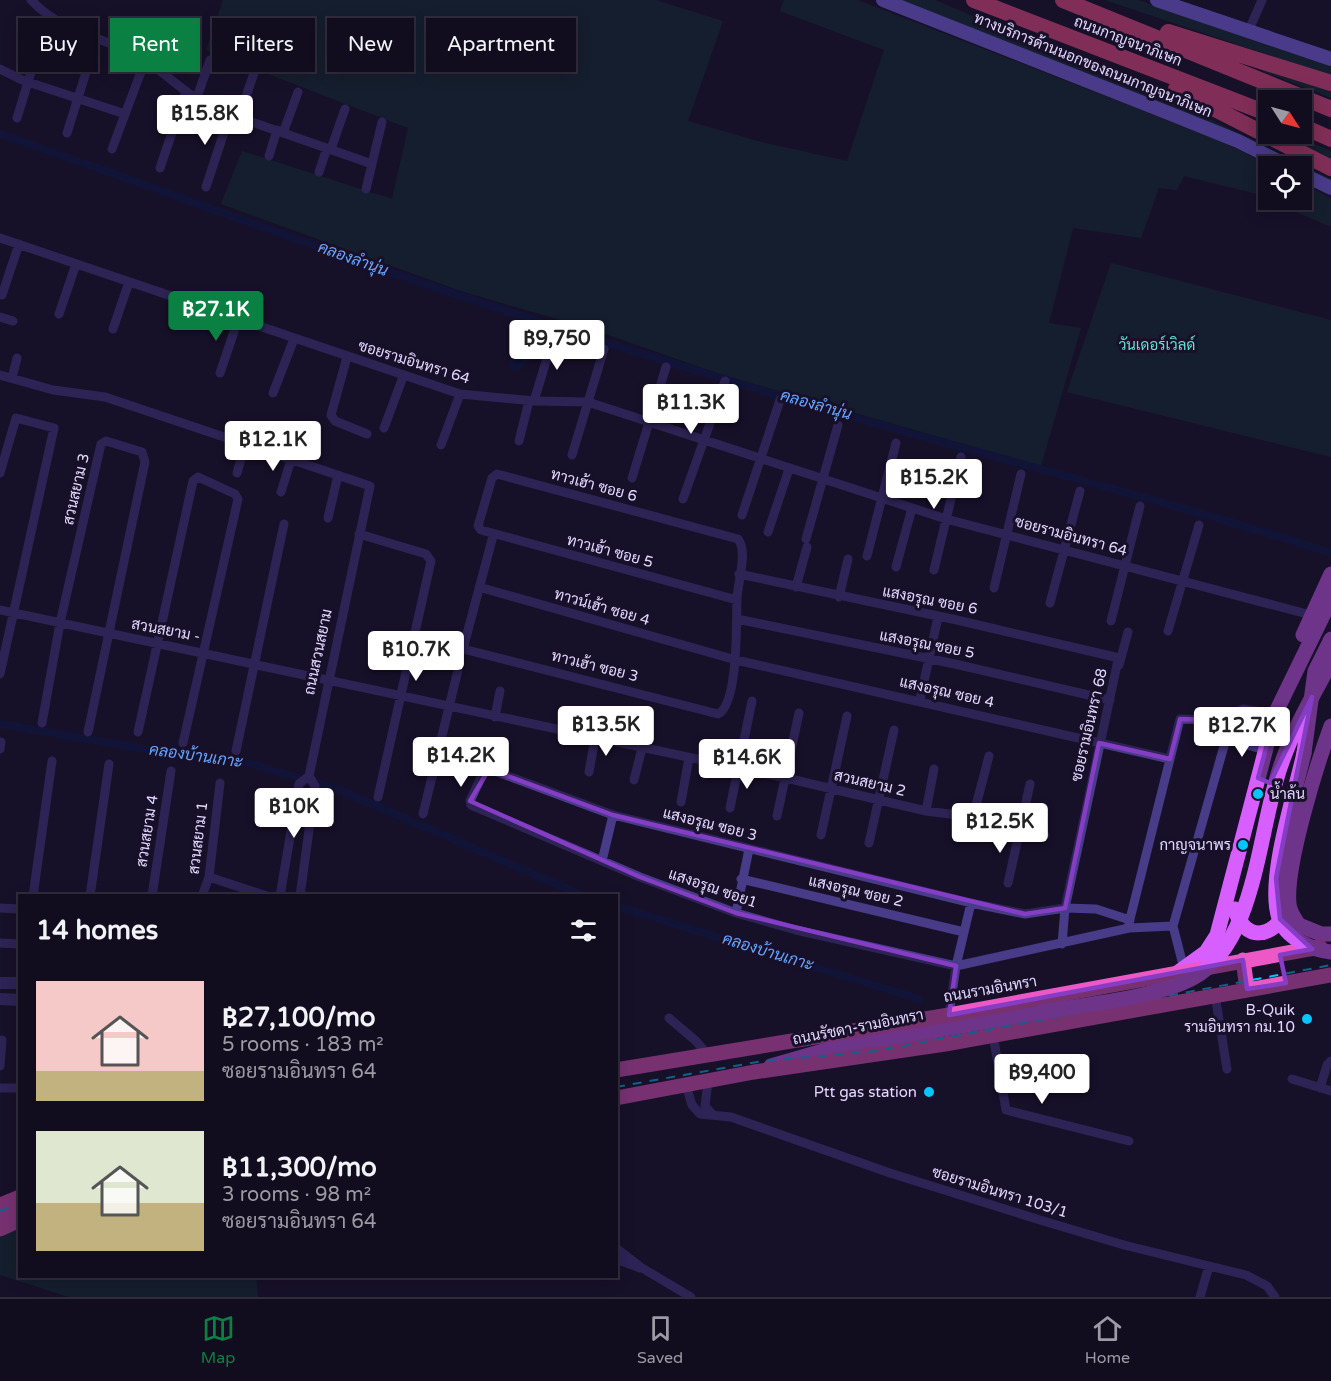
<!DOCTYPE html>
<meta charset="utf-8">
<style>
:root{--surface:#120c1f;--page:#1f1a2c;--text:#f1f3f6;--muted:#9c9ba4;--line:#312c3d;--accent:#0b8043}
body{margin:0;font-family:"Varela Round",Sarabun,sans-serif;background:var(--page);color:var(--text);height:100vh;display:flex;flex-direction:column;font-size:22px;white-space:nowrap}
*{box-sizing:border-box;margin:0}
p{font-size:20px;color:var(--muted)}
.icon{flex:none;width:33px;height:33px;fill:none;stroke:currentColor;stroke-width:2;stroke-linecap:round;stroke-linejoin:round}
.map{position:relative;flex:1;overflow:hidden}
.drawer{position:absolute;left:18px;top:894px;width:600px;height:384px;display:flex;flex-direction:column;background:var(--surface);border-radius:0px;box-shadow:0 3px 15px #0003,0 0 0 2px var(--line)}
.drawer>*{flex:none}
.guide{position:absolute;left:18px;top:18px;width:600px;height:54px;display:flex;gap:12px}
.needle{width:39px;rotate:126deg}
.fabs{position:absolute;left:1258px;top:90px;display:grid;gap:12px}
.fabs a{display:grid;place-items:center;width:54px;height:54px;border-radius:0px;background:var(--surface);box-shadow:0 3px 15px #0003,0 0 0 2px var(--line);font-size:30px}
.price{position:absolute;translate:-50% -51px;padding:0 14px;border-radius:6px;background:#fff;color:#222;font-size:20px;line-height:39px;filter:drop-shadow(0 2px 3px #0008)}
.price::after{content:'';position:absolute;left:50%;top:36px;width:18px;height:14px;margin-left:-9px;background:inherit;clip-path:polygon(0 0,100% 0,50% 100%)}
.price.current{background:var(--accent);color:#fff}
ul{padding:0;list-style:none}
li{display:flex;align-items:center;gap:18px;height:150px;padding:0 18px}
li span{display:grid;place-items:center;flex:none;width:168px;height:120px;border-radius:0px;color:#555}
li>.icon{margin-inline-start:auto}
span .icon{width:72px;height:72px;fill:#fffc;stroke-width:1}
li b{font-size:26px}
h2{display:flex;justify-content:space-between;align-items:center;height:72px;padding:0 18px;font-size:26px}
.tag{padding:0 21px;border-radius:0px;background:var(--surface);box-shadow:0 3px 15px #0003,0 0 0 2px var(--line);font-size:21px;line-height:54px}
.tag.current{background:var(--accent);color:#fff}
.dock{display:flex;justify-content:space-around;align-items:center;height:84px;border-top:2px solid var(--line);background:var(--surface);font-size:16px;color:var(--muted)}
.dock a{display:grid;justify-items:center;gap:3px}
.dock .current{color:var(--accent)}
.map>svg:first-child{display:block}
</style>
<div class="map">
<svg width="1331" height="1297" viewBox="0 0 1331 1297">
<rect width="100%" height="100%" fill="#181029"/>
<path fill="#133033" d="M223,0H656L723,21L688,121L761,142L847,161L884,50L780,11L784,0H858L1223,142L1271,166L1269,199L1257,194L1184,176L1177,190L1159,188L1141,238L1073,228L1049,323L1081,328L1041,466L723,375L591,329L461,291L221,204L242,151L392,199L408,128L206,50Z
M890,0H935L1173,101L1331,179V183C1191,113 1038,58 890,0Z
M1105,0H1138L1331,67V76Z
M1259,66L1331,90V98L1257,69Z
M1272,134H1291L1331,151V161Z
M1302,183L1331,198V227L1269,200H1302Z
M1111,263L1331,320V457L1067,392Z
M19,1227L20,1276L256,1277L258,1297H69L0,1275V1236Z"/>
<path fill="#0a1948" d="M531,322L540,325L542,329L534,344V358L518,370L511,369L508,364L511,358L529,351V341L520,328L525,323Z"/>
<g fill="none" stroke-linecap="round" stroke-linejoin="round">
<path stroke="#0a1948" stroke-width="8" d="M0,134C137,181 273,232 410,279C520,317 633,351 744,385C939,445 1137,491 1331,553
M0,724L167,753L241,761L337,789L584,896
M616,906L919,999"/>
<path stroke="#483b88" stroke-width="9" d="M31,0C64,35 105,36 141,58C165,72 184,93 209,107L372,164
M1248,32L1262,0
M0,69L22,80L125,114
M196,100L210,60
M239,117L254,73
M17,118L38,49
M67,133L87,69
M283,133L298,92
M112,149L145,61
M331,149L345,109
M269,156L277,130
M160,168L185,94
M319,172L327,148
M206,187L230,114
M366,189L382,122
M0,238L460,394L534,401L588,402L946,519L1311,615
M2,295L19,244
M59,314L76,264
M0,317L13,321
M113,329L129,282
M347,357L331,415L335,421L367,434
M220,373L238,320
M0,375L53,390L105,397L370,486L309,776L299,784L280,896
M12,378L17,358
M273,393L294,339
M534,401L555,332
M384,428L403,377
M519,441L529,401
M441,445L460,394
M572,455L604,349
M0,473L16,418L54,428L0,674
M237,473L245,445
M632,478L666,367
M281,492L291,460
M683,499L725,381
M742,515L780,400
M328,518L338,475
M768,532L789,469
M359,534L426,554L431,561L378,797
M493,536L463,649L718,714C739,704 736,619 737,598C738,581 748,552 738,539L497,474L492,478L478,526L481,530L737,600
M806,539L838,425
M867,556L896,443
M896,567L912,508
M934,570L961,457
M739,574L957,620L1115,657L1118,660L1065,908L1062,944
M479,587L736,660L1170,759
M796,587L807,547
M994,588L1021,474
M839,597L848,559
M1050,603L1080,491
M0,610L786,778L926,811L973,817L1045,835
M737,619L955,664L1110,700
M1111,621L1140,506
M1168,631L1199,525
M1119,665L1128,632
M920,700L938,617
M495,717L500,691
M42,723L60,623L101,444L106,441L142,452L145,462L88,732
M138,732L193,481L198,477L235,494L238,499L183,743
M0,749L1,742
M236,751L284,524
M589,772L595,738
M634,780L642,748
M681,802L689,758
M730,808L752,701
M926,811L934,769
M423,814L458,670
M777,816L799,713
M973,817L989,756
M821,835L847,716
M869,843L894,730
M602,861L613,815
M209,877L267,896
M741,879L964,932
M1008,883L1030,784
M33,896L52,761
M90,896L109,764
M152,896L171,771
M202,896L209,877L220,783
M300,896L315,786L309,776
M0,908L20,909
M736,913L749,849
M1130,920L1096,909L1065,908L1025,914L971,903L613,815L489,769H485L470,801L471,805L640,877L736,913L796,930L956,966L1129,928L1173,926
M1129,923L1180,719L1218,720L1243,709L1275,714
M0,943L20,944
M1184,969L1173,926L1226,739L1265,750
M1215,995L1227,1069
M949,1015L956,966L971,903
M669,1018L696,1041L708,1055
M993,1035L1006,1110L1129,1141
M0,1066L2,1040
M1292,1079L1331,1091
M708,1081L705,1106L713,1115
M686,1085L692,1105L700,1114L731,1117L890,1173L1040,1220L1124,1245L1246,1275L1267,1286L1275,1297
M0,1088H20
M1320,1088L1327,1065L1331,1061
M616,1248L642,1268L691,1297
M616,1259L640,1268
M1200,1297L1209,1266"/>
<path stroke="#483b88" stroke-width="12" d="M0,983H20
M0,999L20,1000"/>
<path stroke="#856fff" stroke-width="14" d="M883,0L1176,116L1238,141L1288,166
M1157,0L1331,59
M1302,174L1331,188"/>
<path stroke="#d85fff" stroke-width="15" d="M1303,635L1331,574
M1331,726C1317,764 1285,866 1289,904C1290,912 1294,918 1299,925L1321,934H1331
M1304,753L1315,671L1331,639
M1235,909C1244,942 1273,939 1286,911
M1177,973L1206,952L1217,935L1275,714L1331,599
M771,1066L830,1049L1042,1012"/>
<path stroke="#ec59c7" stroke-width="15" d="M1243,960L1247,989
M616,1070L949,1015L1320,947
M616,1098L754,1072L945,1044L1331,975
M0,1205L20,1197
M0,1217L20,1209
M0,1229L20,1220"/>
<path stroke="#ff538f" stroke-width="16" d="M974,0L1269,114
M1063,0L1331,109
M1168,32L1331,83
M1176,89L1331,168
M1302,126L1331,139"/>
<path stroke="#04c6ff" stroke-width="2" stroke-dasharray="9 8" stroke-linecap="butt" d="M616,1087L763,1061L876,1051L1331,965
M0,1211L20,1204"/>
<path stroke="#d85fff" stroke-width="15" d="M1304,753C1295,794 1266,880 1279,918C1286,938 1312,950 1331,952
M1042,1012C1082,1005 1159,997 1193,978C1257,943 1258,828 1281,765C1293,729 1313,696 1331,662"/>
</g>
<path d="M0 0H1331V1297H0ZM1312,697L1276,878L1280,919L1312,949L1280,955L1286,983L1247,989L1243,960L949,1015L956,966L736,913L640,877L470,801L489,769L613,815L1025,914L1065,908L1099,743L1170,759L1180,719L1218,720L1243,709L1275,714L1258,778L1270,783Z" fill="#181029" fill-opacity=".55" fill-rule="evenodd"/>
<path fill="none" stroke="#853dc5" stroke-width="4.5" stroke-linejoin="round" d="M1312,697L1276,878L1280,919L1312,949L1280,955L1286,983L1247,989L1243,960L949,1015L956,966L736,913L640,877L470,801L489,769L613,815L1025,914L1065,908L1099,743L1170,759L1180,719L1218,720L1243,709L1275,714L1258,778L1270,783Z"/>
<g fill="#04c6ff" stroke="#181029" stroke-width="2">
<circle cx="1258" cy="794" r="6"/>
<circle cx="1243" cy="845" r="6"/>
<circle cx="1307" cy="1019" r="6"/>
<circle cx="929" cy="1092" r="6"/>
</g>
<g text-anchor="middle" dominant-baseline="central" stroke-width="6" stroke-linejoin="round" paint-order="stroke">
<g font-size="15" fill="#e2d8ff" stroke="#181029">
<text transform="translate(1128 41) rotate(21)">ถนนกาญจนาภิเษก</text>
<text transform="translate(1093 65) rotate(22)">ทางบริการด้านนอกของถนนกาญจนาภิเษก</text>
<text transform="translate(414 362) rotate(17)">ซอยรามอินทรา 64</text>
<text transform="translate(594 485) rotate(15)">ทาวเฮ้า ซอย 6</text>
<text transform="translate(76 489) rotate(-77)">สวนสยาม 3</text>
<text transform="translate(1071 536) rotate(15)">ซอยรามอินทรา 64</text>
<text transform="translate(610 551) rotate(15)">ทาวเฮ้า ซอย 5</text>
<text transform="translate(930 600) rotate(11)">แสงอรุณ ซอย 6</text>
<text transform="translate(602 607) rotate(16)">ทาวน์เฮ้า ซอย 4</text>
<text transform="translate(166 630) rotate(11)">สวนสยาม -</text>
<text transform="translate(927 644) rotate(11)">แสงอรุณ ซอย 5</text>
<text transform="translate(318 652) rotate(-78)">ถนนสวนสยาม</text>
<text transform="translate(595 666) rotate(14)">ทาวเฮ้า ซอย 3</text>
<text transform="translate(947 692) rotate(13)">แสงอรุณ ซอย 4</text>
<text transform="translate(1089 725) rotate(-77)">ซอยรามอินทรา 68</text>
<text transform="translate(870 783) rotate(13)">สวนสยาม 2</text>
<text transform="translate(710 824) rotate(14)">แสงอรุณ ซอย 3</text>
<text transform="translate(147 831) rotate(-81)">สวนสยาม 4</text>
<text transform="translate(198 838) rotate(-83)">สวนสยาม 1</text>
<text transform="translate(713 888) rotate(19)">แสงอรุณ ซอย1</text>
<text transform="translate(856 891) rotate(13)">แสงอรุณ ซอย 2</text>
<text transform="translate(990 989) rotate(-10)">ถนนรามอินทรา</text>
<text transform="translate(858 1027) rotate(-11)">ถนนรัชดา-รามอินทรา</text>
<text transform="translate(1000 1192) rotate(17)">ซอยรามอินทรา 103/1</text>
</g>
<g font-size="15" fill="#62e1d2" stroke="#181029">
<text x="1157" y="345">วันเดอร์เวิลด์</text>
</g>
<g font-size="15" fill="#e2d8ff" stroke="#181029" text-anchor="end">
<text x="1270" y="794" text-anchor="start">น้ำล้น</text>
<text x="1231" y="845">กาญจนาพร</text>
<text x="1295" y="1010">B-Quik<tspan x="1295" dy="17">รามอินทรา กม.10</tspan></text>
<text x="917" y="1092">Ptt gas station</text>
</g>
<g font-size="16" font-style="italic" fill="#66a5ff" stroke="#181029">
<text transform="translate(353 259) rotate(20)">คลองลำนุ่น</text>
<text transform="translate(816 405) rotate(16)">คลองลำนุ่น</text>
<text transform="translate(196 756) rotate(8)">คลองบ้านเกาะ</text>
<text transform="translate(768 952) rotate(17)">คลองบ้านเกาะ</text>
</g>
</g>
</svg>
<div class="fabs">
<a><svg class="needle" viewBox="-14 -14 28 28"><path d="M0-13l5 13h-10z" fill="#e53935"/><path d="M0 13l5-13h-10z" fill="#9c9ba4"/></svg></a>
<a><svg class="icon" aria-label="locate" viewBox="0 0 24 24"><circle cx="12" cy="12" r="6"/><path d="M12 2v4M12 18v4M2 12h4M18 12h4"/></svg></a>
</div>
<b class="price" style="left:205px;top:146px">฿15.8K</b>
<b class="price current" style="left:216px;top:342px">฿27.1K</b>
<b class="price" style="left:557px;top:371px">฿9,750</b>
<b class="price" style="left:691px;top:435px">฿11.3K</b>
<b class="price" style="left:273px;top:472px">฿12.1K</b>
<b class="price" style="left:934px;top:510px">฿15.2K</b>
<b class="price" style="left:416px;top:682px">฿10.7K</b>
<b class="price" style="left:606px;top:757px">฿13.5K</b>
<b class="price" style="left:1242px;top:758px">฿12.7K</b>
<b class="price" style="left:461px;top:788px">฿14.2K</b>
<b class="price" style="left:747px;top:790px">฿14.6K</b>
<b class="price" style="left:294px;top:839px">฿10K</b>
<b class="price" style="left:1000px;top:854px">฿12.5K</b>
<b class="price" style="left:1042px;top:1105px">฿9,400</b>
<div class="guide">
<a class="tag">Buy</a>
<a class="tag current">Rent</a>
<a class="tag">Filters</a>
<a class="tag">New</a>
<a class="tag">Apartment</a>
</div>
<section class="drawer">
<h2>14 homes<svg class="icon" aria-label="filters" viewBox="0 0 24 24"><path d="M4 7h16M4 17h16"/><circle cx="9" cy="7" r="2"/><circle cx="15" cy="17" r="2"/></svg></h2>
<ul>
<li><span style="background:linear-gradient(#f6c9c9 75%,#c2b280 0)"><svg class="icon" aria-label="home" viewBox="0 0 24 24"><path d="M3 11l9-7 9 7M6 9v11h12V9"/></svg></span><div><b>฿27,100/mo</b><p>5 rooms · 183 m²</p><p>ซอยรามอินทรา 64</p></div></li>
<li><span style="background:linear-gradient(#dfe7d0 60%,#c2b280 0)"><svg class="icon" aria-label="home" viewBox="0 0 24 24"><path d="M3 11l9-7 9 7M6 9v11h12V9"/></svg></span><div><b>฿11,300/mo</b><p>3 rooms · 98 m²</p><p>ซอยรามอินทรา 64</p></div></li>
</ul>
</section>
</div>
<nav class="dock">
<a class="current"><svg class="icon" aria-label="map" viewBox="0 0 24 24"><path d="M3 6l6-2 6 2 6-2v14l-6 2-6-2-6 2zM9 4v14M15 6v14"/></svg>Map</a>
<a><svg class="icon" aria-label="saved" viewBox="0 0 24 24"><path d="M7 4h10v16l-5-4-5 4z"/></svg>Saved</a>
<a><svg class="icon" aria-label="home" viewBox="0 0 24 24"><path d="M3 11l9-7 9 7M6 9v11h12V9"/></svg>Home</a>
</nav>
